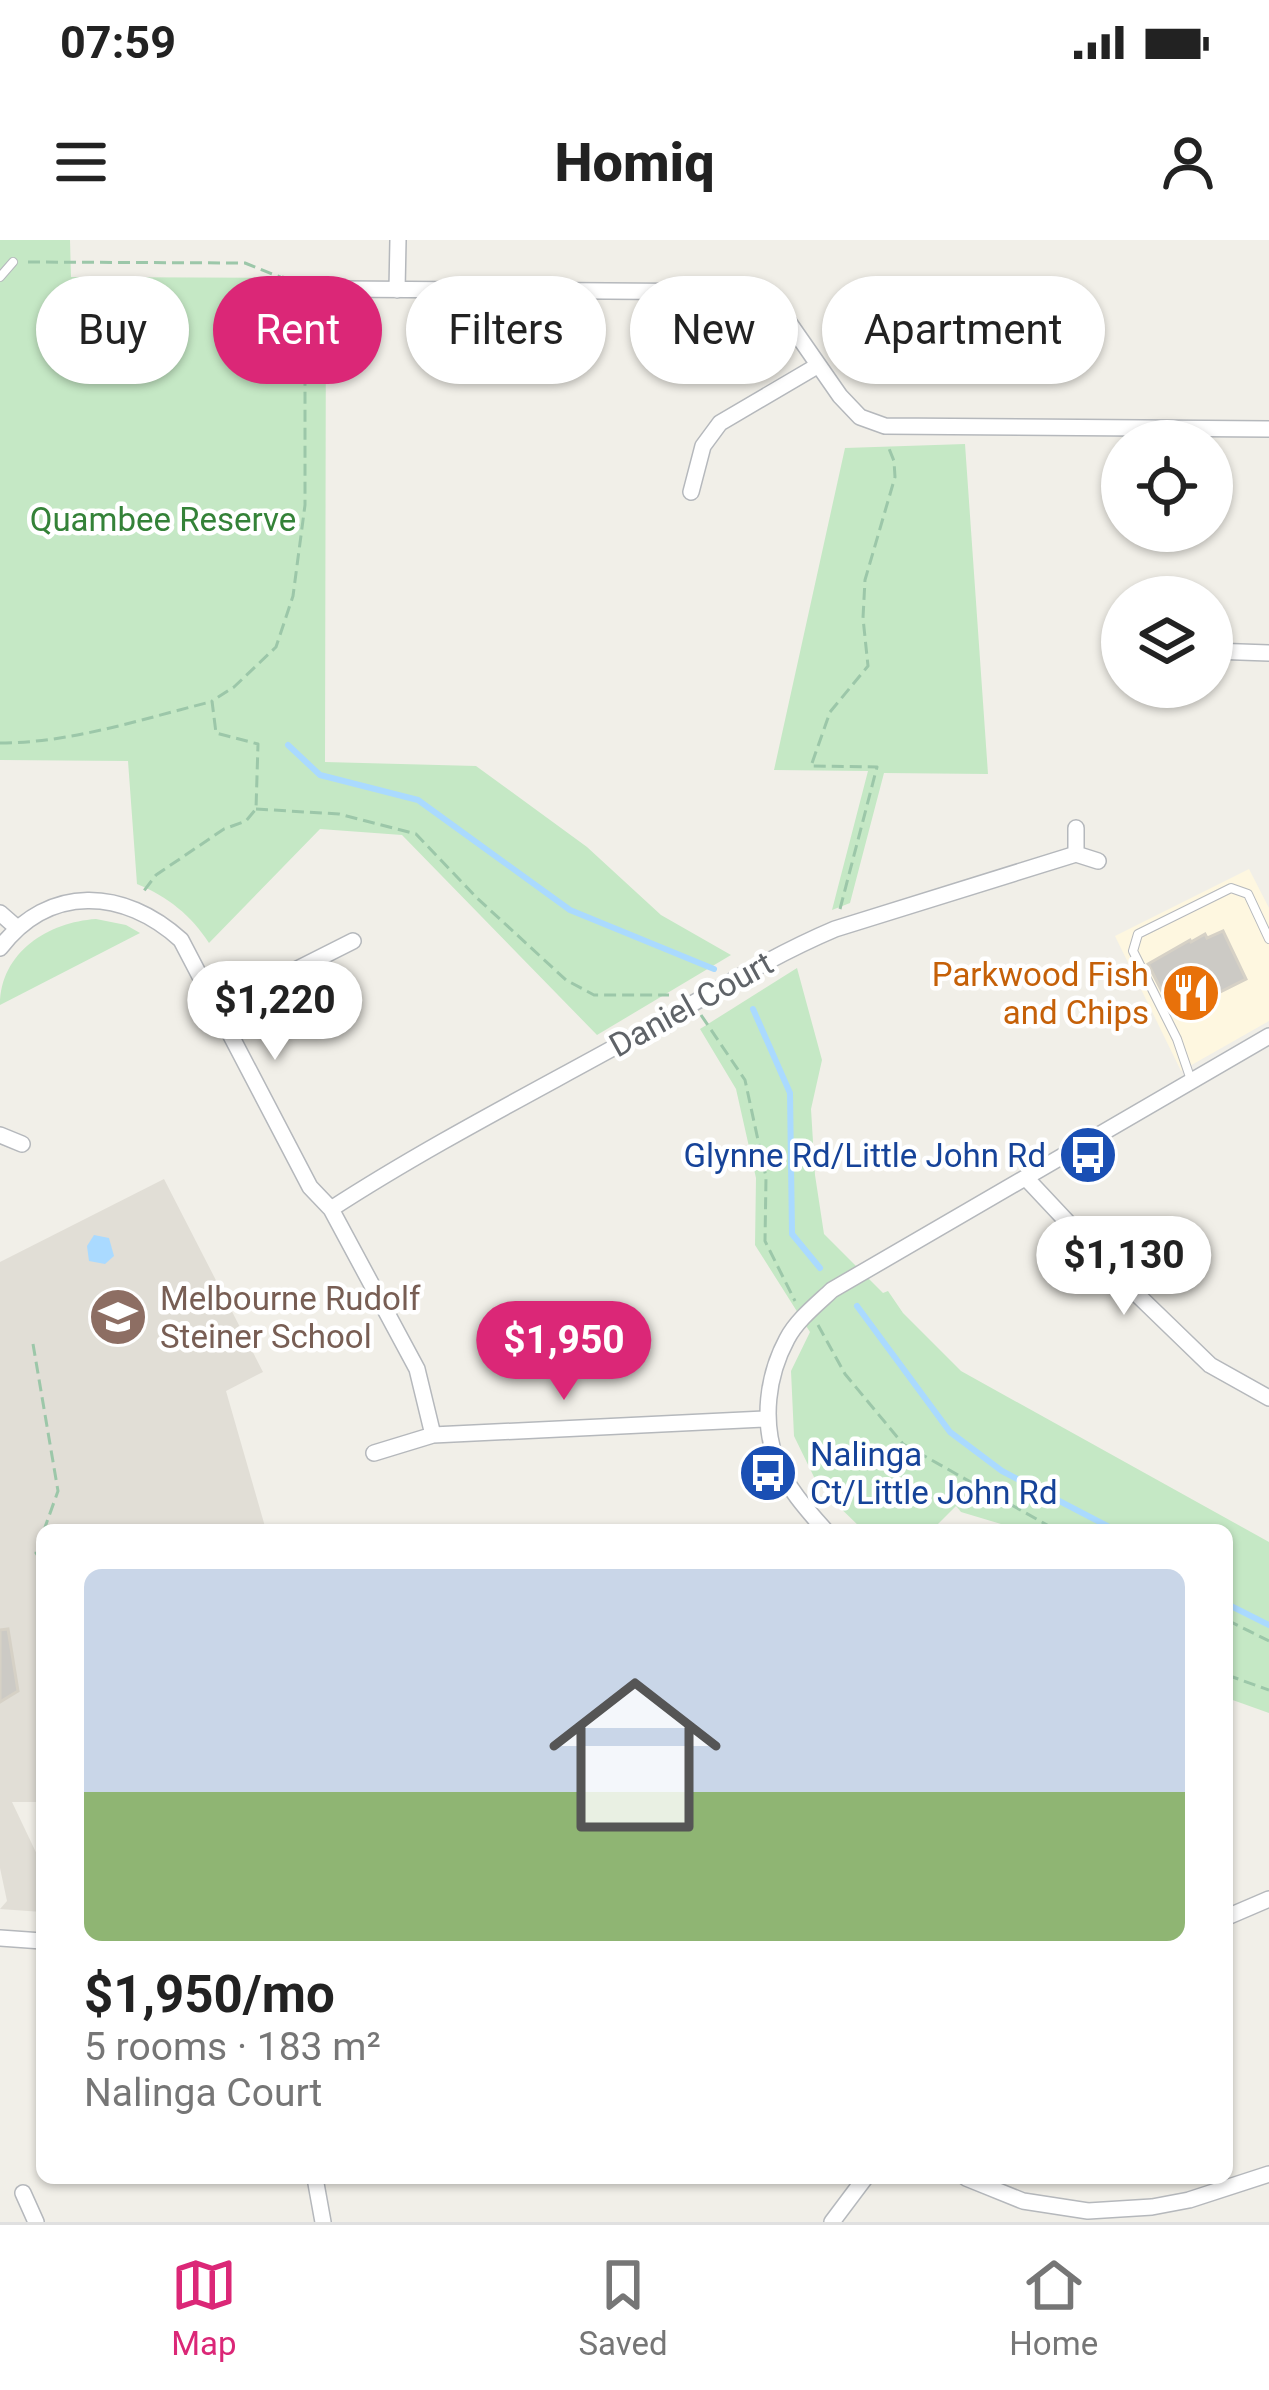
<!DOCTYPE html>
<meta charset="utf-8">
<style>
:root{--surface:#fff;--page:#f6f6f6;--text:#222;--muted:#767676;--line:#e0e0e0;--accent:#db2777}
body{margin:0;font-family:Roboto,sans-serif;background:var(--page);color:var(--text);height:100vh;display:flex;flex-direction:column;font-size:45px;white-space:nowrap}
*{box-sizing:border-box;margin:0}
p{font-size:39px;color:var(--muted)}
.icon{flex:none;width:66px;height:66px;fill:none;stroke:currentColor;stroke-width:2;stroke-linecap:round;stroke-linejoin:round}
.map{position:relative;flex:1;overflow:hidden}
.sheet{position:absolute;left:36px;top:1284px;width:1197px;height:660px;display:flex;flex-direction:column;background:var(--surface);border-radius:18px;box-shadow:0 3px 9px #0004}
.sheet>*{flex:none}
.hud{position:absolute;left:36px;top:36px;width:1197px;height:108px;display:flex;gap:24px}
.controls{position:absolute;left:1101px;top:180px;display:grid;gap:24px}
.controls a{display:grid;place-items:center;width:132px;height:132px;border-radius:50%;background:var(--surface);box-shadow:0 3px 9px #0004;font-size:60px}
.price{position:absolute;translate:-50% -102px;padding:0 27px;border-radius:42px;background:#fff;color:#222;font-size:39px;line-height:78px;filter:drop-shadow(0 3px 6px #0008)}
.price::after{content:'';position:absolute;left:50%;top:72px;width:36px;height:27px;margin-left:-18px;background:inherit;clip-path:polygon(0 0,100% 0,50% 100%)}
.price.on{background:var(--accent);color:#fff}
ul{padding:0;list-style:none}
li{display:grid;align-content:center;gap:24px;height:636px;padding:0 48px}
li+li{border-top:3px solid var(--line)}
li span{display:grid;place-items:center;height:372px;border-radius:18px;color:#555}
li>.icon{margin-inline-start:auto}
span .icon{width:216px;height:216px;fill:#fffc;stroke-width:1}
li b{font-size:51px}
.pill{padding:0 42px;border-radius:54px;background:var(--surface);box-shadow:0 3px 9px #0004;font-size:42px;line-height:108px}
.pill.on{background:var(--accent);color:#fff}
.status{display:flex;justify-content:space-between;align-items:center;height:84px;padding:0 60px;background:var(--surface);direction:ltr}
.status svg{height:33px;fill:currentColor}
header{display:flex;justify-content:space-between;align-items:center;height:156px;padding:0 48px;background:var(--surface);font-size:54px;font-weight:800}
.tab-bar{display:flex;justify-content:space-around;align-items:center;height:168px;border-top:3px solid var(--line);background:var(--surface);font-size:33px;color:var(--muted)}
.tab-bar a{display:grid;justify-items:center;gap:6px}
.tab-bar .on{color:var(--accent)}
.map>svg:first-child{display:block}
</style>
<div class="status"><b>07:59</b><svg viewBox="0 0 49 12"><path d="M0 12V9h3v3zM5 12V6h3v6zM10 12V3h3v9zM15 12V0h3v12zM26 1h20v11H26zM47 4h2v5h-2z"/></svg></div>
<header><svg class="icon" aria-label="menu" viewBox="0 0 24 24"><path d="M4 6h16M4 12h16M4 18h16"/></svg>Homiq<svg class="icon" aria-label="person" viewBox="0 0 24 24"><circle cx="12" cy="8" r="4"/><path d="M4 21q1-7 8-7t8 7"/></svg></header>
<div class="map">
<svg width="1269" height="1982" viewBox="0 0 1269 1982">
<rect width="100%" height="100%" fill="#f1efe8"/>
<path fill="#fef7e0" d="M1249,629L1269,668V781L1181,831L1115,696Z"/>
<path fill="#e1ded6" d="M164,939L263,1132L226,1151L266,1290H42V1562H12L42,1625V1672L0,1669L7,1661L0,1628V1022Z"/>
<path fill="#c5e8c5" d="M0,0H70L71,37L326,38L325,522L476,526L587,607L661,675L731,715L597,795L402,595L320,589L209,703C191,675 168,657 137,644L128,521L0,520Z
M965,204L988,534L884,533L850,663L832,670L868,531L774,530L845,208Z
M96,679L126,685L140,693L0,765C0,712 49,682 96,679Z
M797,728L822,820L811,869L815,935L824,994L883,1053L888,1051L903,1073L961,1131L1269,1302V1473L1227,1458V1290H1021L961,1272L956,1266L932,1290H863L826,1254L814,1237L794,1196L791,1131L810,1092L755,1005L756,938L736,849L700,789Z"/>
<path fill="#aadaff" d="M94,995L109,998L114,1016L105,1024L89,1021L87,1006Z"/>
<g fill="none" stroke-linecap="round" stroke-linejoin="round">
<path stroke="#aadaff" stroke-width="6" d="M288,505L320,535L418,560L570,670L714,729
M753,769L790,853L792,994L820,1028
M857,1066L950,1192L1002,1231L1115,1290
M1227,1364L1269,1385"/>
</g>
<path fill="#cccac5" stroke="#d6d1c6" stroke-width="3" d="M1223,691L1246,739L1174,775L1148,724L1190,700L1191,702L1205,694L1207,698Z
M8,1389L18,1451L0,1462V1390Z"/>
<g fill="none" stroke-linecap="round" stroke-linejoin="round">
<g stroke="#b5b8bc" stroke-width="10">
<path id="service" d="M0,37L13,22
M1191,840L1177,799L1133,711L1138,694L1231,648L1248,654L1269,699"/>
</g>
<g stroke="#b5b8bc" stroke-width="18">
<path id="minor" d="M340,49L740,52L769,61L783,74L840,156L860,177L885,186L1269,189
M397,50L398,0
M691,252L703,206L720,183L817,126
M1212,411L1269,413
M1076,614V588
M0,673L16,687
M0,708C49,644 124,648 181,700L310,947L331,969L417,1129L433,1195
M218,769L353,701
M0,895L22,904
M1026,938L1118,1036L1210,1125L1269,1158
M331,969C428,906 532,853 633,797C700,761 764,719 835,689L1076,614L1098,621
M374,1213L433,1195L766,1179
M825,1290C807,1270 785,1245 776,1220C762,1181 767,1136 787,1099C797,1080 816,1065 832,1050L1269,796
M1227,1677L1269,1659
M0,1698L42,1701
M315,1938L323,1982
M966,1938L1023,1961L1088,1971L1152,1967L1189,1960L1269,1934
M23,1953L36,1982
M832,1982L865,1938"/>
</g>
<path stroke="#9cc7a9" stroke-width="3" stroke-dasharray="12 6" stroke-linecap="butt" d="M28,22L245,23L280,37L305,69V265L293,356L276,407L234,447L212,461L216,493L258,504L256,569L246,581L224,589L156,635L143,652
M282,37L325,46
M0,503C71,503 142,479 210,462
M256,569L339,574L416,594L477,658L566,740L594,755H669
M840,669L877,527L811,526L830,472L868,426L863,378L865,340L895,237L894,221L888,206
M701,775L745,840L766,937L765,1001L795,1061
M818,1085L845,1134L903,1204L1056,1290
M33,1104L58,1251L44,1290
M42,1295L36,1313L42,1322
M1227,1380L1269,1401
M1227,1435L1269,1450"/>
<use href="#service" stroke="#fff" stroke-width="8"/>
<use href="#minor" stroke="#fff" stroke-width="15"/>
</g>
<defs>
<g id="restaurant-disc" transform="scale(3)"><circle r="9.5" fill="#e8710a" stroke="#fff"/><path d="M-5-6h1v4h1v-4h1v4h1v-4h1v5L-1.5 .5V6h-2V.5L-5-1ZM5-6V6H3V1.5H1.5Q1.5-4 5-6Z" fill="#fff"/></g>
<g id="bus-disc" transform="scale(3)"><circle r="9.5" fill="#1a4fb4" stroke="#fff"/><path d="M-5-6H5V4H4V6H2V4H-2V6H-4V4H-5ZM-3.5-4V0h7V-4ZM-3.5 1.2v1.5H-2V1.2ZM2 1.2v1.5H3.5V1.2Z" fill="#fff"/></g>
<g id="school-disc" transform="scale(3)"><circle r="9.5" fill="#8d6e63" stroke="#fff"/><path d="M0-5L7-2L0 1L-7-2ZM-4 1L0 2.5L4 1V4Q0 6-4 4Z" fill="#fff"/></g>
</defs>
<g fill-rule="evenodd">
<use href="#restaurant-disc" x="1191" y="753"/>
<use href="#bus-disc" x="1088" y="915"/>
<use href="#school-disc" x="118" y="1077"/>
<use href="#bus-disc" x="768" y="1233"/>
</g>
<g text-anchor="middle" dominant-baseline="central" stroke-width="9" stroke-linejoin="round" paint-order="stroke">
<g font-size="33" fill="#348238" stroke="#fff">
<text x="163" y="279">Quambee Reserve</text>
</g>
<g font-size="33" fill="#c56008" stroke="#fff" text-anchor="end">
<text x="1149" y="734">Parkwood Fish<tspan x="1149" dy="38">and Chips</tspan></text>
</g>
<g font-size="33" fill="#5f6368" stroke="#fff">
<text transform="translate(691 764) rotate(-29)">Daniel Court</text>
</g>
<g font-size="33" fill="#164399" stroke="#fff" text-anchor="end">
<text x="1046" y="915">Glynne Rd/Little John Rd</text>
<text x="810" y="1214" text-anchor="start">Nalinga<tspan x="810" dy="38">Ct/Little John Rd</tspan></text>
</g>
<g font-size="33" fill="#785e54" stroke="#fff" text-anchor="start">
<text x="160" y="1058">Melbourne Rudolf<tspan x="160" dy="38">Steiner School</tspan></text>
</g>
</g>
</svg>
<div class="controls">
<a><svg class="icon" aria-label="locate" viewBox="0 0 24 24"><circle cx="12" cy="12" r="6"/><path d="M12 2v4M12 18v4M2 12h4M18 12h4"/></svg></a>
<a><svg class="icon" aria-label="layers" viewBox="0 0 24 24"><path d="M12 4l9 5-9 5-9-5zM3 14l9 5 9-5"/></svg></a>
</div>
<b class="price" style="left:275px;top:823px">$1,220</b>
<b class="price" style="left:1124px;top:1078px">$1,130</b>
<b class="price on" style="left:564px;top:1163px">$1,950</b>
<div class="hud">
<a class="pill">Buy</a>
<a class="pill on">Rent</a>
<a class="pill">Filters</a>
<a class="pill">New</a>
<a class="pill">Apartment</a>
</div>
<section class="sheet">
<ul>
<li><span style="background:linear-gradient(#c9d6e8 60%,#8fb573 0)"><svg class="icon" aria-label="home" viewBox="0 0 24 24"><path d="M3 11l9-7 9 7M6 9v11h12V9"/></svg></span><div><b>$1,950/mo</b><p>5 rooms · 183 m²</p><p>Nalinga Court</p></div></li>
</ul>
</section>
</div>
<nav class="tab-bar">
<a class="on"><svg class="icon" aria-label="map" viewBox="0 0 24 24"><path d="M3 6l6-2 6 2 6-2v14l-6 2-6-2-6 2zM9 4v14M15 6v14"/></svg>Map</a>
<a><svg class="icon" aria-label="saved" viewBox="0 0 24 24"><path d="M7 4h10v16l-5-4-5 4z"/></svg>Saved</a>
<a><svg class="icon" aria-label="home" viewBox="0 0 24 24"><path d="M3 11l9-7 9 7M6 9v11h12V9"/></svg>Home</a>
</nav>
